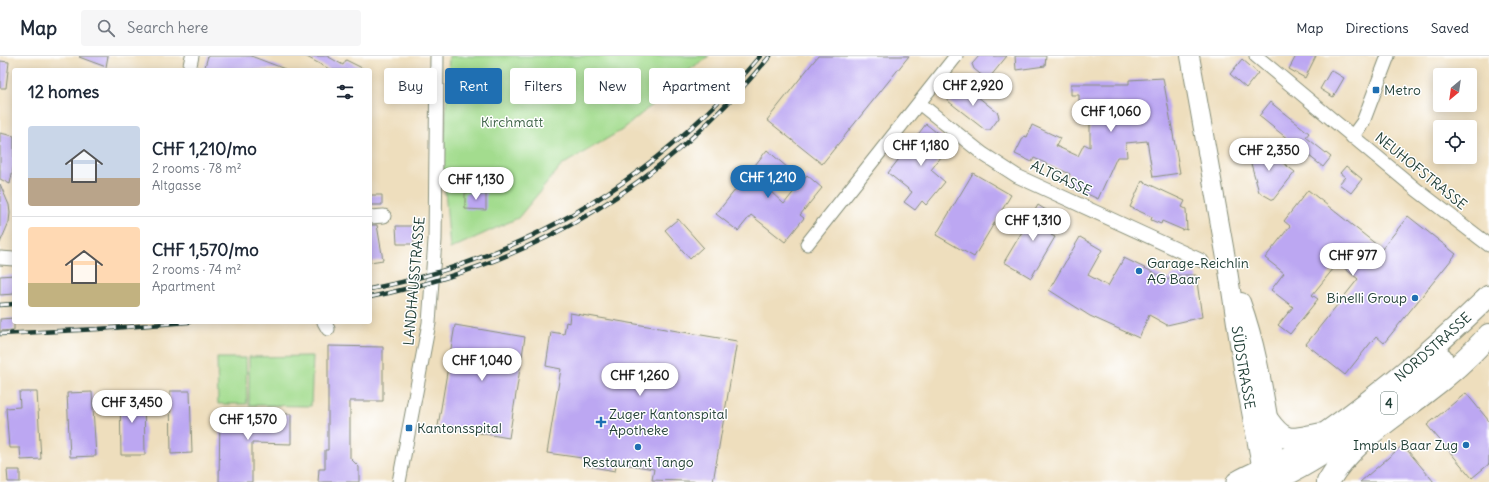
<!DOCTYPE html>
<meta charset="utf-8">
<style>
:root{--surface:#fff;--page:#f6f6f7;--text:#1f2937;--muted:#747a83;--line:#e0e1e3;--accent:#1f6fb2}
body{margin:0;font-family:Delius,sans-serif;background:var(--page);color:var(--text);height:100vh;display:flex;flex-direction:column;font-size:15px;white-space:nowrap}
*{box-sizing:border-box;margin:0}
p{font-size:13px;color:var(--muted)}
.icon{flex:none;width:22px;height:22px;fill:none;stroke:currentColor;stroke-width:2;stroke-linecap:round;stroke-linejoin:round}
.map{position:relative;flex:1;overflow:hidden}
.panel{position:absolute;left:12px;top:12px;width:360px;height:256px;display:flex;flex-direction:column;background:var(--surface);border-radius:4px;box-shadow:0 2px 10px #0003}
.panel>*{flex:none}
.banner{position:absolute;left:384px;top:12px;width:380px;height:36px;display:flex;gap:8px}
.needle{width:26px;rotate:209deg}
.buttons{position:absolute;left:1433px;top:12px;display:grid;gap:8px}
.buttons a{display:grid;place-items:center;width:44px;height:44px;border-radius:4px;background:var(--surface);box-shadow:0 2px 10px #0003;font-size:20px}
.price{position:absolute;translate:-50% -34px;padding:0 9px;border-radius:14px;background:#fff;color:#222;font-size:13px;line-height:26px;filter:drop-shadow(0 1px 2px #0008)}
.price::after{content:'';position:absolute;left:50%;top:24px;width:12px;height:9px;margin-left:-6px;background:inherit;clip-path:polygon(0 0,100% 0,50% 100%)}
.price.active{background:var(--accent);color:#fff}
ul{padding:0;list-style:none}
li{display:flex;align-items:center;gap:12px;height:100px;padding:0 16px}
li+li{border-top:1px solid var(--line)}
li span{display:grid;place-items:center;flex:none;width:112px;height:80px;border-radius:4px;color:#555}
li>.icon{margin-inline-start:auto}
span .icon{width:48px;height:48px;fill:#fffc;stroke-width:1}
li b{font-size:17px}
h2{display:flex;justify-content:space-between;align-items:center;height:48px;padding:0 16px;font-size:17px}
.chip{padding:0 14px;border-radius:4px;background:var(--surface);box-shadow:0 2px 10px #0003;font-size:14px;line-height:36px}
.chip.active{background:var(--accent);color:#fff}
header{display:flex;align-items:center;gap:24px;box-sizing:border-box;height:56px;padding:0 20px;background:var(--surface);border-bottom:1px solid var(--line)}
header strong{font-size:19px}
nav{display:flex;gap:22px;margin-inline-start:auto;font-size:14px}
.search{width:280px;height:36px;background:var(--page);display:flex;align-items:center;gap:10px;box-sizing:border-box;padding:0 14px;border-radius:4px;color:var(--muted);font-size:15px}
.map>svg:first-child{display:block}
</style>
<header>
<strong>Map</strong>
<div class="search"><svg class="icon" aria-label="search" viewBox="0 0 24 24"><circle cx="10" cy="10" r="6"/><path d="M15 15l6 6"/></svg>Search here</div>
<nav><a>Map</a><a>Directions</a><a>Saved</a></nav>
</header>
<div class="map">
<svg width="1489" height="426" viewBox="0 0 1489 426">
<rect width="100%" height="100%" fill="#fff"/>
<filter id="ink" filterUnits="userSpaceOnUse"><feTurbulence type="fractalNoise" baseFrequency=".025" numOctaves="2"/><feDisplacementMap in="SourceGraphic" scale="8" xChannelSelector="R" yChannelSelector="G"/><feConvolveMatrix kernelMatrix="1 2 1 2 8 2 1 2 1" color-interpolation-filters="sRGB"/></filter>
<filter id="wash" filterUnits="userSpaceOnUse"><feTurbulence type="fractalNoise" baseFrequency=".012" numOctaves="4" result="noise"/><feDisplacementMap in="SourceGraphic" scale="16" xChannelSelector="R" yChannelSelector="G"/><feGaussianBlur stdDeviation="0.9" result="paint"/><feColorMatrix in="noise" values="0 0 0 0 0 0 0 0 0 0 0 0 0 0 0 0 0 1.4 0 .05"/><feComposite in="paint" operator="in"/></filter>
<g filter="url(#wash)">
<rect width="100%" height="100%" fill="#eedebd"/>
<path fill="#a3dc8e" stroke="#618c61" d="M449,0H709L665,31L659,43L622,74L562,109L518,162L450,193L443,110Z
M313,300L311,350L249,349V301Z
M217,302H246L247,348H218Z"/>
<g id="blocks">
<path fill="#bca7f2" d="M80,0H108L106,11L79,1Z
M208,0H251L285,13L204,14Z
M305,0H327L343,9L346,4L366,14H331Z
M818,0H909L822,108L767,64Z
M979,0H1007L990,21L985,22L974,13L972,8Z
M1015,0H1046L1045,10L1016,14Z
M1296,0H1316L1305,22L1289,13Z
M1242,3L1258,17L1246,32L1230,18Z
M0,5L9,6L6,32H0Z
M1331,14L1344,22L1333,41L1320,33Z
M1163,22L1180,117L1153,121L1147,85L1126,87L1127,101H1117L1098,143L1066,128L1070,118L1034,102L1032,106L1015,98L1024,80L1027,81L1032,69L1060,82L1056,90L1078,100L1084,88L1090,91V63H1079V39H1071V28H1129V24Z
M962,28L998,57L999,62L990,74H985L948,45V40L956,29Z
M1270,46L1309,77L1306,81L1331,101L1323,111L1259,60Z
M926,68L951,88L931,114L945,126L926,149L922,145L915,154L904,146L912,136L888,117Z
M0,77L14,80V108L10,128L0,123Z
M1258,88L1295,116L1273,144L1259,136L1248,97Z
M767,94L788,112L770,135L784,148L807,119L822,132L800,159L804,162L785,186L751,159L738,175L716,158Z
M1346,110L1362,123L1351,137L1339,128L1345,121L1340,117Z
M973,117L1011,139L974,201L936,179Z
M1142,125L1185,145L1182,151L1186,153L1187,174L1184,173L1183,174L1162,165L1161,168L1151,164L1152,161L1130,151Z
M0,128L9,149L10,157L9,166L0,187Z
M1308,134L1382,193L1408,160L1456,198L1384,287L1376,280L1345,319L1306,288L1358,223L1338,207L1312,239L1318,243L1290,278L1278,269L1293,251L1271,234L1284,217L1265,202L1290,170L1284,165Z
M465,137H486V154L465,153Z
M370,139H382V149H370Z
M1038,149L1060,163L1051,179L1055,181L1031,222L1004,206Z
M678,163L703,191L690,203L665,174Z
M370,169H377L383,204L370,206Z
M396,170H414V188H397Z
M1080,181L1102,194L1088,219L1108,230L1124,202L1169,224L1171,219H1196L1202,261L1167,269L1149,259L1139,282L1090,260L1049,234Z
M14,219V238L0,239V220Z
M570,257L737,285L713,426L652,424L654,413L617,407L615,415L588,410L589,403L547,397L561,313L546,310L551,276L564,278L566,266L569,267Z
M14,262V274L0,275V263Z
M455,269L525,281L509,382L438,370Z
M328,290L383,291V345H350V402L359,411V426H318L319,413H325V394H328Z
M170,335H190L192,397L171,398Z
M19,336H37L41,403L21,404L20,392H9L6,352L20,351Z
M92,336L96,400L70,401L67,337Z
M120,337H144L145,399H121Z
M1466,337L1489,365V408L1472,422L1427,369Z
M220,357L291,358V388L252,387V426H219Z
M1403,389L1434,426H1360Z
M7,414H20V426H8Z"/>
</g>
</g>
<g filter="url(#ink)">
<use href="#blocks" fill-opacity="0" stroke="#868e78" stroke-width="1"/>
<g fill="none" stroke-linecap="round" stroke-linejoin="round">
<g stroke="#868e78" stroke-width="15">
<path id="street" d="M1256,0L1417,134L1489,189
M189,14L192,0
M919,47L983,98L1017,120L1202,205
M1352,81L1363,66L1388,0
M370,161L384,160
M807,188L956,0
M0,202L14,203
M324,266L328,273
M399,426L429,267L435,184L437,0"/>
</g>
<g stroke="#868e78" stroke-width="20">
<g id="secondary">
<path id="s1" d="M1190,0L1227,208L1243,313L1262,414"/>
<path d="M1241,246C1260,298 1266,353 1276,408"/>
</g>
</g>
<g stroke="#868e78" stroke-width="23">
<g id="primary">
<path d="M1268,364C1286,389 1292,383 1319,378"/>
<path id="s2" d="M1237,426C1257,414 1280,408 1299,395C1367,350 1431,296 1489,240"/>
<path d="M1271,426C1334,399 1392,347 1442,302"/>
</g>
</g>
<g stroke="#868e78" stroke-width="24">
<path id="highway" d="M1279,423L1280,426
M1328,426C1350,387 1392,363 1426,336C1449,319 1470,300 1489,279"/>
</g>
<use href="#street" stroke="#fff" stroke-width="13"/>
<use href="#secondary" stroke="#fff" stroke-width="18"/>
<use href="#primary" stroke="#fff" stroke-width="21"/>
<use href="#highway" stroke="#fff" stroke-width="22"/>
<g stroke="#1f3d34" stroke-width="4.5">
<path id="rail" d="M370,233C528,202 657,122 760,0
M370,241C536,207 662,130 770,0
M0,249L14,248
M0,278L99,273L189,266"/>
</g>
<use href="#rail" stroke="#fff" stroke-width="3" stroke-dasharray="9" stroke-linecap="butt"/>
</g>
</g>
<g fill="#1f6fb2" stroke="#fff" stroke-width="1.5">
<rect x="1372" y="30" width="8" height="8" rx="2"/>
<circle cx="1139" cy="215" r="4"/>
<circle cx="1415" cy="242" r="4"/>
<path d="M599 360h4v4h4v4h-4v4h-4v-4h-4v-4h4z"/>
<rect x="405" y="368" width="8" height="8" rx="2"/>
<circle cx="1466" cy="389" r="4"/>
<circle cx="638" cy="391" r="4"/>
</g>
<g text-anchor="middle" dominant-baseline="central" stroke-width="3" stroke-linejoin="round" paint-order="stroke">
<rect fill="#fff" stroke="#627771" stroke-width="1" x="1381" y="336" width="16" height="22" rx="3"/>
<g font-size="13" font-weight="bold" fill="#1f3d34">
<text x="1389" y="347">4</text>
</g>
<g font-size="14" fill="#1f3d34" stroke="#fff" text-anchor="start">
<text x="1384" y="34">Metro</text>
<text x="1147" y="207">Garage-Reichlin<tspan x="1147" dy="16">AG Baar</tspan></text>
<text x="1407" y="242" text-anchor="end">Binelli Group</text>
<text x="609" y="358">Zuger Kantonspital<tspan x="609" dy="16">Apotheke</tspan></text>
<text x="417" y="372">Kantonsspital</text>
<text x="1458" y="389" text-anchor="end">Impuls Baar Zug</text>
<text x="638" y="406" text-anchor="middle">Restaurant Tango</text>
</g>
<g font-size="14" fill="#40654a" stroke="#fff">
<text x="512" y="66">Kirchmatt</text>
</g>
<g font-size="14" fill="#1f3d34" stroke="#fff">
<text transform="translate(1421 115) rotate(39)">NEUHOFSTRASSE</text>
<text transform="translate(1061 122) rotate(25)">ALTGASSE</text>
<text transform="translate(414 225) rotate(-85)">LANDHAUSSTRASSE</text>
<text stroke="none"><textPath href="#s2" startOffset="239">NORDSTRASSE</textPath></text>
<text stroke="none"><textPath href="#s1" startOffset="316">SÜDSTRASSE</textPath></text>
</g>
</g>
</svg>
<div class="buttons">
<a><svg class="needle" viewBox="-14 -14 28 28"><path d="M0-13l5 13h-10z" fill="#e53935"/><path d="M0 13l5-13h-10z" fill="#747a83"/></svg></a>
<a><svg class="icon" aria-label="locate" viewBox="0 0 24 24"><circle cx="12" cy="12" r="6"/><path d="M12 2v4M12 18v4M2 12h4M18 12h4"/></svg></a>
</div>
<b class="price" style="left:973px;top:51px">CHF 2,920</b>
<b class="price" style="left:1111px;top:77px">CHF 1,060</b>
<b class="price" style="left:921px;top:111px">CHF 1,180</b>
<b class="price" style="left:1269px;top:116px">CHF 2,350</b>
<b class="price active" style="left:768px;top:143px">CHF 1,210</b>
<b class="price" style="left:476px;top:145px">CHF 1,130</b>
<b class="price" style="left:1033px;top:186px">CHF 1,310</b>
<b class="price" style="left:1353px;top:221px">CHF 977</b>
<b class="price" style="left:482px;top:326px">CHF 1,040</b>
<b class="price" style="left:640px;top:341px">CHF 1,260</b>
<b class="price" style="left:132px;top:368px">CHF 3,450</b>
<b class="price" style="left:248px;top:385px">CHF 1,570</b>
<div class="banner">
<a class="chip">Buy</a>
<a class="chip active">Rent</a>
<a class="chip">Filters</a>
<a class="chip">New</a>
<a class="chip">Apartment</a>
</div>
<section class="panel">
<h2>12 homes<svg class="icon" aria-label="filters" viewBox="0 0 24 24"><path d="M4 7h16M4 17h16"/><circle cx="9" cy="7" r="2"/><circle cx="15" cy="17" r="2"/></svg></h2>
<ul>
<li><span style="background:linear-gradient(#c9d6e8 65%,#b9a48a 0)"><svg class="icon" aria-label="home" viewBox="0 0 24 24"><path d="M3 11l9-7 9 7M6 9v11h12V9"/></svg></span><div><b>CHF 1,210/mo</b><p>2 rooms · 78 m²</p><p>Altgasse</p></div></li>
<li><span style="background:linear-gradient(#ffd9b3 70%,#c2b280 0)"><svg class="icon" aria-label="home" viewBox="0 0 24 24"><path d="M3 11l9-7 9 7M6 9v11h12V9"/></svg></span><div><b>CHF 1,570/mo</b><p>2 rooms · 74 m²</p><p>Apartment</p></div></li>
</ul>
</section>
</div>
